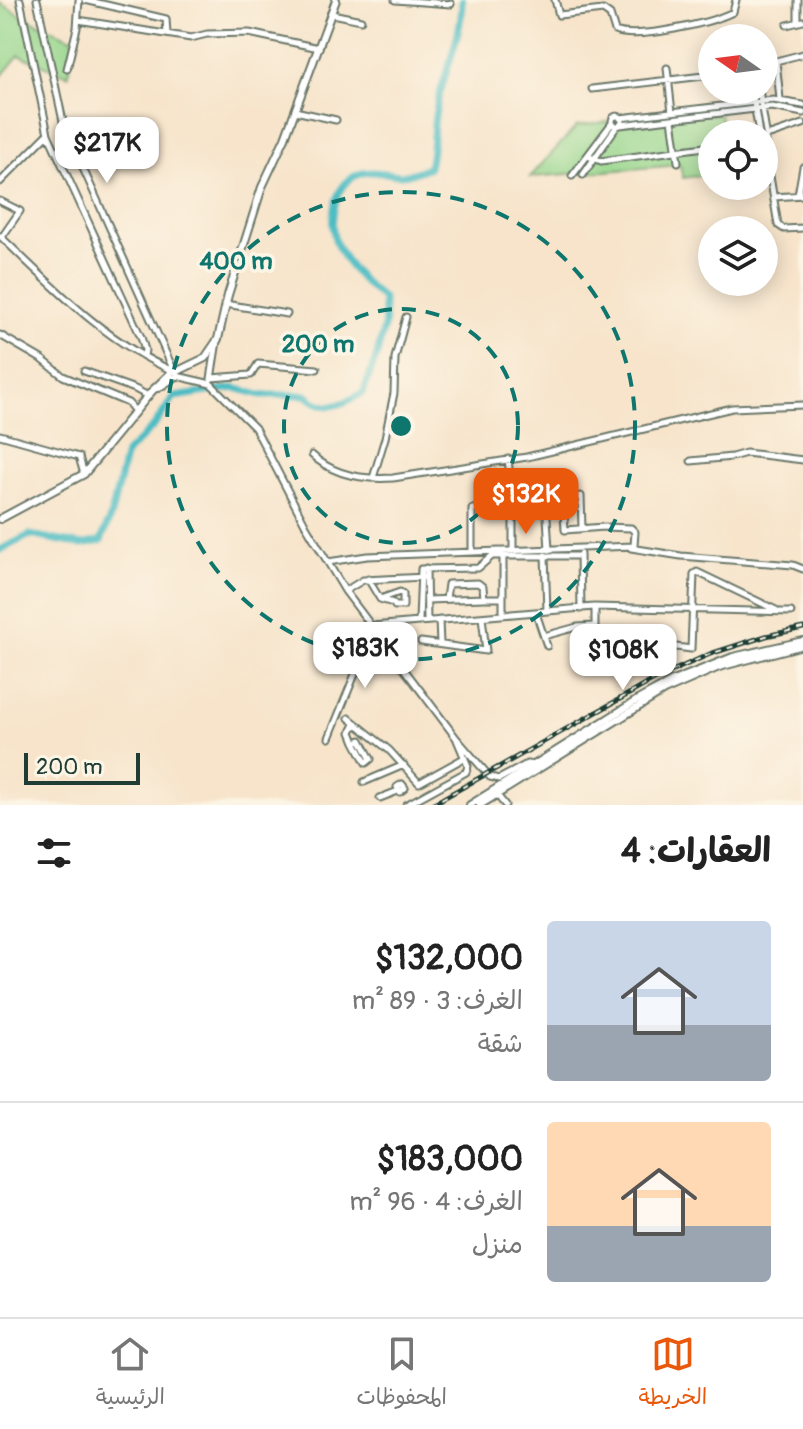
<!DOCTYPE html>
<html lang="ar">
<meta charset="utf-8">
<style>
:root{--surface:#fff;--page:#f6f6f6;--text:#222;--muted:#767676;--line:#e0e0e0;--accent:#ea580c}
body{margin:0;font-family:Pangolin,"Playpen Sans Arabic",sans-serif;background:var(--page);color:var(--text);direction:rtl;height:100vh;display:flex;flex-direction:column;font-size:30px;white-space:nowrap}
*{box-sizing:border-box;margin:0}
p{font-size:26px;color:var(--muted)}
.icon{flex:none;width:44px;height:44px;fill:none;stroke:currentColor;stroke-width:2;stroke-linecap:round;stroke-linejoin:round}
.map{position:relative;height:805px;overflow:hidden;direction:ltr}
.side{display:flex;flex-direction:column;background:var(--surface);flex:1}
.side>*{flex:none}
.needle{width:52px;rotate:284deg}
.controls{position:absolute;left:698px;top:24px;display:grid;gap:16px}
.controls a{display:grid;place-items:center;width:80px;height:80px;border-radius:50%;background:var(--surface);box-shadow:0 4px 20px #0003;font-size:40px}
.scale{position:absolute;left:24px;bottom:20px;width:116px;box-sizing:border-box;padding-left:8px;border:4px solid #1f3d34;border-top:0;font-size:22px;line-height:28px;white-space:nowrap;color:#1f3d34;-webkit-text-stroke:6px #fcf5e5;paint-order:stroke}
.price{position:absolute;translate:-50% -68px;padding:0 18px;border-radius:16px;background:#fff;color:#222;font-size:26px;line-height:52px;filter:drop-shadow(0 2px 4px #0008)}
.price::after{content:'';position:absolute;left:50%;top:48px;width:24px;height:18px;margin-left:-12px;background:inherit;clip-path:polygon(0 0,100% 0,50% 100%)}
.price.on{background:var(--accent);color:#fff}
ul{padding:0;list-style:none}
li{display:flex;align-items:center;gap:24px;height:200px;padding:0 32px}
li+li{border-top:2px solid var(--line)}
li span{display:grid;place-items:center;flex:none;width:224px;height:160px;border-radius:8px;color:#555}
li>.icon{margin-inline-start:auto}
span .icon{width:96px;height:96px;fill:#fffc;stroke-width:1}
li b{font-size:34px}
h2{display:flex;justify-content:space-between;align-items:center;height:96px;padding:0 32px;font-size:34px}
.menu{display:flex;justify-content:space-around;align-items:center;height:112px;border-top:2px solid var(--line);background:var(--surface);font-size:22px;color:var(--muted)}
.menu a{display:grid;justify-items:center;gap:4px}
.menu .on{color:var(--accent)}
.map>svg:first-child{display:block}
</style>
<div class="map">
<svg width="803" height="805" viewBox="0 0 803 805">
<rect width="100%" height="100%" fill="#fcf5e5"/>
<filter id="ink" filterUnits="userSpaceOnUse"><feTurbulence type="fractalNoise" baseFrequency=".0125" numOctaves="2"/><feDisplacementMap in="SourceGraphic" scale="16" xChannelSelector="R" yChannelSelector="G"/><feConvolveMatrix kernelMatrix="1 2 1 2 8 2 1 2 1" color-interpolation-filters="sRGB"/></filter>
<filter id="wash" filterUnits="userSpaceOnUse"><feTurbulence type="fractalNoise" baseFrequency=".006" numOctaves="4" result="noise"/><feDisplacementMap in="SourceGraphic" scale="32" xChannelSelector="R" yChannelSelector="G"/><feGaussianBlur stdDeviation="1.8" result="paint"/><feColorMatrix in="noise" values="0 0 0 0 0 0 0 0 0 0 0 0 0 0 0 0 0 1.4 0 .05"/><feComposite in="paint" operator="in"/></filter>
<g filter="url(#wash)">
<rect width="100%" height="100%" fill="#f7e4cb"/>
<path fill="#97d68d" stroke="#5b8a60" stroke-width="2" d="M0,3L26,18L77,40L68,75L19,55L0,78Z
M720,114L724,134H712V174L683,178L680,165L530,177L577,126L651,116Z"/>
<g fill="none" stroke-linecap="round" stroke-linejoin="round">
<path stroke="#4ebdc4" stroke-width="7" d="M0,550L30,535L82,545L101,541L111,515L126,453L154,426L174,397L235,388L260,395H306C326,414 341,405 363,393L377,355L385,323L383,298C365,285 348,266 338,247C327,225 333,186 357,175C369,169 387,174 400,175C410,175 420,171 429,167C434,148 432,129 436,110C443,73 462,39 462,0"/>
</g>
</g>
<g filter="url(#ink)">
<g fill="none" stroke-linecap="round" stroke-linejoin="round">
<g stroke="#6b7769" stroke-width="9">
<path id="minor" d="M20,0L48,134L141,337L145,350L144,356
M37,0L64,126L174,371
M85,0L166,19L167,34
M395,0L451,4
M555,0L559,15L603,10L610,15L615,31C638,40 711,23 733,12L736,0
M798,0V21
M332,14L361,20
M78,20L191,38L207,34L249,33L319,48
M787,25L803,21
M667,68L672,112
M67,69L77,28L79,0
M592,89L712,75
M752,90L759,134
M759,90L766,133V155
M780,99L776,61L803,54
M295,111L336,120
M612 121a5 5 0 1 1 10 0a5 5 0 1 1-10 0Z
M620,118L773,100L803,105
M672,119L678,162
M620,125L772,107L803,113
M767,136L803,124
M587,156L601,161L712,146
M768,164L778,225L784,229L803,228
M583,175L617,126
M572,176L612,123
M0,182L48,134
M798,195L803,167
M774,197L803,195
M0,201L20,211L2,237
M0,236C54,287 104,341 173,371
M225,304L287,314
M0,335L43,360L63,376L128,403L135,411
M84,371L135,389L148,396
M177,376L211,384L255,428L306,526L345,591L457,739L490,777L499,779L527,764L535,765
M211,378L251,375L258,364L317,369
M211,379L217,341
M0,435L79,457L84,474
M312,455C334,476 363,480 393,478L527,457L732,408L803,405
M508,459L513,505
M691,461L732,457L746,453L803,460
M373,478L385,438L394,393L395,358L406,317
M631,548L681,556L793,565L803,569
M549,550L546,501L581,496L582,529
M472,551V509L513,505V551
M502,551L634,546L635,532L631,528L604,527L565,530L563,498
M580,554L581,609
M545,555L547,611
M328,562L367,556L500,551L503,555V615
M426,568L427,621
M368,579L380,599L393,603L395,606H403V594L400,592L380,599
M345,591L363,580L426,577
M484,598H503
M427,600L484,598L483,587L478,583L448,584L446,599
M536,613L547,646
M439,620L440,644
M419,621L421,569L478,568L492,556H580
M372,626L594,607L791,612
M544,636L577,627L595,626
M595,636L691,649L694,574L697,572L776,610
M421,642L486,651L482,617
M595,646V608
M349,718L389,750L419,783L464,758
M329,738L373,630
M361,740L371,759L366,763L355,742Z
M355,742L351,732L355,724
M364,782L404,765
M402,784L405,788L400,792L397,787Z
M497,795L505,805
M380,798L398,791
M406,805L466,772L468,766L457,740"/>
</g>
<g stroke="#6b7769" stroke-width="10">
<path id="tertiary" d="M176,372L205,358L218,339L228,295L262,187L285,138L336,0
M158,388L174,378
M0,519L84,474L152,391L171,373
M470,805L636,701L673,681L733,657L803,641
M480,805L664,691L719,667L803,645"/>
</g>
<use href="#minor" stroke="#fff" stroke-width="5"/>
<use href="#tertiary" stroke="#fff" stroke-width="6"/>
<g stroke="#1f3d34" stroke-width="5">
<path id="rail" d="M431,805L659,677L710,654L766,636L803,628"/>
</g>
<use href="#rail" stroke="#fcf5e5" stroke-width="2" stroke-dasharray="6" stroke-linecap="butt"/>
</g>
</g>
<g fill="none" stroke="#0f766e" stroke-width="4" stroke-dasharray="14 10">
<circle cx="401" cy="426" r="117"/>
<circle cx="401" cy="426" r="234"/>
</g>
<circle cx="401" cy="426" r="12" fill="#0f766e" stroke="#fcf5e5" stroke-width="4"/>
<g font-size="24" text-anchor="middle" font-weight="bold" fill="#0f766e" stroke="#fcf5e5" stroke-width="7" stroke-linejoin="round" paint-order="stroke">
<text x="236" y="269">400 m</text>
<text x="318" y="352">200 m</text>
</g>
</svg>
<div class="controls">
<a><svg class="needle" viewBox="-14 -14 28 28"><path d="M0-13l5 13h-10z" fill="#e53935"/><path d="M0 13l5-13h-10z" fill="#767676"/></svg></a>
<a><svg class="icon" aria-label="locate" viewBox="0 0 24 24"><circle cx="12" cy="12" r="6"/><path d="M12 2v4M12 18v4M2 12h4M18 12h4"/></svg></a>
<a><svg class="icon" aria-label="layers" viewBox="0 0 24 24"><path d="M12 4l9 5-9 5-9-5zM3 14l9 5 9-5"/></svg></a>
</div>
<div class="scale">200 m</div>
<b class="price" style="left:107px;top:185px">$217K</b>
<b class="price on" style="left:526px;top:536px">$132K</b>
<b class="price" style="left:365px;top:690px">$183K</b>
<b class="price" style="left:623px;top:692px">$108K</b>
</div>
<section class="side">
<h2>العقارات: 4<svg class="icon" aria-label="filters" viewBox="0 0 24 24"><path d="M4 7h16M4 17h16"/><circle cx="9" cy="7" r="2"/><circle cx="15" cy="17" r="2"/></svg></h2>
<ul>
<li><span style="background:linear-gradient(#c9d6e8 65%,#9aa5b1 0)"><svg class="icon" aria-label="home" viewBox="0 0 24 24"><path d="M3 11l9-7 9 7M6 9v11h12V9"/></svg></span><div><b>$132,000</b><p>الغرف: 3 · 89 m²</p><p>شقة</p></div></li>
<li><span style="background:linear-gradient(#ffd9b3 65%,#9aa5b1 0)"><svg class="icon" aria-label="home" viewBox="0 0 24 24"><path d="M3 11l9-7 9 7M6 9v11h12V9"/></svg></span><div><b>$183,000</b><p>الغرف: 4 · 96 m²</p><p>منزل</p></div></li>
</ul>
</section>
<nav class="menu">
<a class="on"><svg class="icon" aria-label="map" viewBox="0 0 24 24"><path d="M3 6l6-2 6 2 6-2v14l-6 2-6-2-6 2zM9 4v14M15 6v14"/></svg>الخريطة</a>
<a><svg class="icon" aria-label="saved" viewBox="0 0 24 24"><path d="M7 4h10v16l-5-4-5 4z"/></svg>المحفوظات</a>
<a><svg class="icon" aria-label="home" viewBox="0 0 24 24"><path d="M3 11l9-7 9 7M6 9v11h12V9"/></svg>الرئيسية</a>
</nav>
